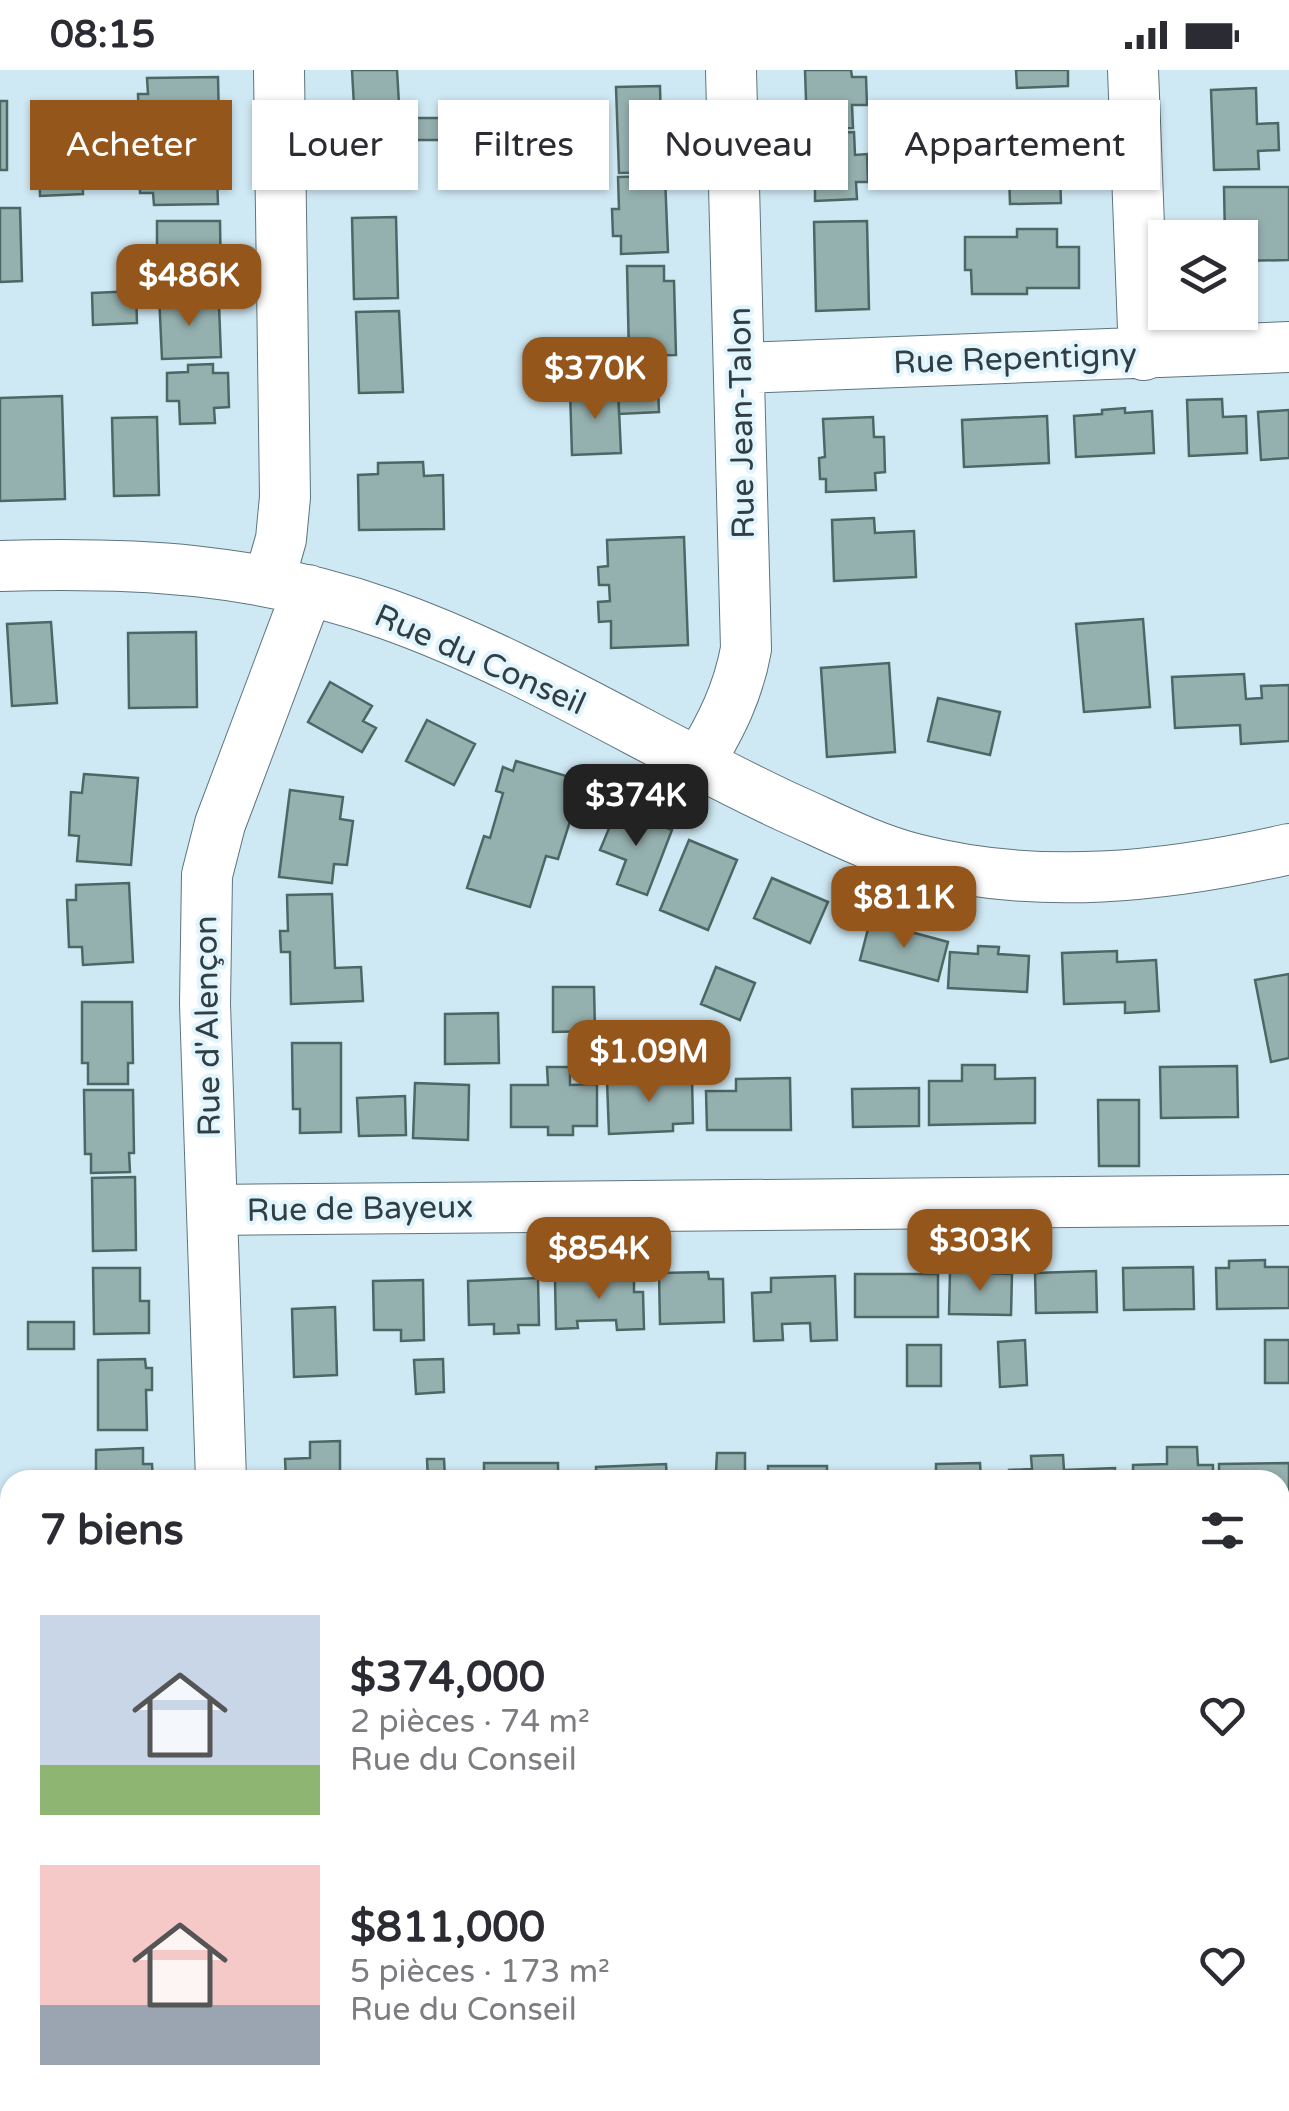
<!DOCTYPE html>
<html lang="fr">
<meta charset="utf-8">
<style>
:root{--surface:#fff;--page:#f2f2f3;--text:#2b2b33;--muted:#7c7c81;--accent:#95561c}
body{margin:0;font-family:"Varela Round",sans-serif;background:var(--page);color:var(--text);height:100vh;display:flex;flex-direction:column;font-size:38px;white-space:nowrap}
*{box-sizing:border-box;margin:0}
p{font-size:32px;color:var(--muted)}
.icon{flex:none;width:55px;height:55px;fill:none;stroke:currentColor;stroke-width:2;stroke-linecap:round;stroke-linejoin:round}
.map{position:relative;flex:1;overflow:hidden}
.sheet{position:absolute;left:0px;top:1400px;width:1290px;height:642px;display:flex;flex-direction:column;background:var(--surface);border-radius:30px 30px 0 0;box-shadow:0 2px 8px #0004}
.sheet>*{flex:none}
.hud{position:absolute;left:30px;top:30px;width:1230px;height:90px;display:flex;gap:20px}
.fabs{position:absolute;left:1148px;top:150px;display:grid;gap:20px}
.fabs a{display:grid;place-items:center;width:110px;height:110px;border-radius:0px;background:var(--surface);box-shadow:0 2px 8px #0004;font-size:50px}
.price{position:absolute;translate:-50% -85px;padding:0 22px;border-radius:20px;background:var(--accent);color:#fff;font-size:32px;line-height:65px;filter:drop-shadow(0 2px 5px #0008)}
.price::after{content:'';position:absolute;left:50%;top:60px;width:30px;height:22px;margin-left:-15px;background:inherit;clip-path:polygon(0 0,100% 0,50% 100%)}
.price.on{background:#222;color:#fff}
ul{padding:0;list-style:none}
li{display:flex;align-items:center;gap:30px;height:250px;padding:0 40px}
li span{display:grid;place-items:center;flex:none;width:280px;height:200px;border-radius:0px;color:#555}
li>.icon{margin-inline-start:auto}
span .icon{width:120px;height:120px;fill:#fffc;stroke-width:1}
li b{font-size:42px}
h2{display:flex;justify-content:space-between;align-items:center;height:120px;padding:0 40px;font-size:42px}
.chip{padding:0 35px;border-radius:0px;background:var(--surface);box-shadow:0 2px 8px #0004;font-size:35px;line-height:90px}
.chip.on{background:var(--accent);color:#fff}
.status{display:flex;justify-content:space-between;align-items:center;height:70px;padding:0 50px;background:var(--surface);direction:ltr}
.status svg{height:28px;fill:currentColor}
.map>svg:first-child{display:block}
</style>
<div class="status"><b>08:15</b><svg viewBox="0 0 49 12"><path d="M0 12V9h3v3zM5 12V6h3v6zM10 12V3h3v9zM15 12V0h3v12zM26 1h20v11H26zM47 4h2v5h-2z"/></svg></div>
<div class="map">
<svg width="1289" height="2041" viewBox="0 0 1289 2041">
<rect width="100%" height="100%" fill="#cfe9f4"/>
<path fill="#95b1af" stroke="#4d6765" stroke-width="2.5" d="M352,0H397L399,34L354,36Z
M805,0H851L852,7H866L867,35H852L853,58L807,59Z
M1016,0H1068V16L1017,18Z
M218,7L219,53L139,55L138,24H148L147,8Z
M660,16L662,102L619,103L616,17Z
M1256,18L1257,54L1278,53L1279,80L1258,81L1259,99L1214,100L1211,20Z
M0,31H7V100H0Z
M1058,42L1061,133L1010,134L1009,103H1005L1004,89L1009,88L1008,65H1017L1016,44Z
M92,45H129V72H92Z
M396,48L397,112L352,113L351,49Z
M406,48H440V70H406Z
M854,62L855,85L867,84L868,112H856L857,129L815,131V108H805L804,86L814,85L813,63Z
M216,75L218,134L154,135L153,123H140L139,93L153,92L152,77Z
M82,81L83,124L40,126L39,82Z
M665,106L668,182L621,184V166H613L612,139H619L618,107Z
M1224,117H1289V190L1240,191V168H1225Z
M0,138H20L22,211L0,212Z
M396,147L398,228L354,229L352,148Z
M157,151H220L221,216L183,217L182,197L157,198Z
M867,151L869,239L816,241L814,152Z
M1017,159H1057V177H1079V218H1027V224H972L971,200H965V167H1017Z
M627,196H664V211H674L676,285L629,286Z
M136,221L137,253L93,255L92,223Z
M180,223V236L219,235L221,287L162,289L159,224Z
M399,241L403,322L359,323L356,242Z
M213,294V303H228L229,337L214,338L215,353L180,354L179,331H167V303L188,302V295Z
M658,316L659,342L619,344L618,318Z
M618,318L621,383L572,385L570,320Z
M62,326L65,429L0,431V328Z
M1222,329L1223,347L1246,346L1247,383L1189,386L1187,330Z
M1125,338V343L1152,341L1154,383L1076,387L1074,346L1102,344V340Z
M1289,340V388L1261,390L1258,342Z
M1047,346L1049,393L964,397L962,350Z
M157,347L159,425L114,426L112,348Z
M873,347L874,367H884L885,402L875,403L876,420L826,422V409H820L819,388L825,387L823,349Z
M423,392L424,406L443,405L444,459L359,460L358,405L378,404V393Z
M874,448L875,463L914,461L916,507L834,511L832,450Z
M684,467L688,575L611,578V551L599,552L598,532L610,531L609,515H599L598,497L608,496L607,470Z
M1143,549L1150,637L1084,642L1076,554Z
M51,552L57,633L12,636L7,554Z
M196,562L197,637L129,638L128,563Z
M889,593L895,682L827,687L821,598Z
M1244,604L1246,629L1262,628L1261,616L1289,615V671L1241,674L1240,655L1175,658L1172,607Z
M330,612L372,636L363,651L376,658L362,682L308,652Z
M938,628L1000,642L990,685L928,671Z
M427,650L475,674L454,715L406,691Z
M516,691L593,714L583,748L572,745L558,789L546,786L530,837L467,818L484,766L490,768L503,723L496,721L503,697L513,701Z
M84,704L138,708L131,795L77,791L79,766L69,765L71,722L82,723Z
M290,720L343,727L340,749L353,751L347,795L334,794L332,813L279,807Z
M617,739L672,760L647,825L617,814L626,790L600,780Z
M689,770L737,790L708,860L660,840Z
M772,808L828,832L810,873L754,848Z
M129,813L133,892L83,895L82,877H69L67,830H76V815Z
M332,824L335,898L361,897L363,931L291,934L290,882H281L280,861H288L287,825Z
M870,851L948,872L938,911L860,890Z
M978,876L999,877L998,884L1029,886L1027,922L948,918L950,882L978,884Z
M1117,881V892L1156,890L1159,941L1125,943V932L1064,934L1062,883Z
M716,897L755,913L740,950L701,934Z
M1289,904V988L1271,992L1255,910Z
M553,917H594L595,961L553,962Z
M82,932H132L133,993H128V1014H88V993H82Z
M498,943L499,993L445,994V944Z
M292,973H341V1062L300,1063V1039H293Z
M962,995H995V1009L1035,1008V1053L929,1055V1011H962Z
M1237,996L1238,1047L1161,1048L1160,997Z
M547,997H570V1015L597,1014V1056H573V1065H548V1057H511V1015H548Z
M790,1008L791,1060H707L706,1021H736V1009Z
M692,1009L693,1053L673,1054V1061L609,1064L607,1011Z
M415,1013L469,1015L468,1070L413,1068Z
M919,1018V1056L853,1057L852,1019Z
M84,1020H133L134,1083H129L130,1102L91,1103V1084H85Z
M405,1026L406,1065L359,1066L357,1028Z
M1098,1030H1139V1096H1099Z
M135,1107L136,1180L93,1181L92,1108Z
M1265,1190V1197H1289V1238L1217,1239L1216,1198H1229V1191Z
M1193,1197L1194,1239L1124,1240L1123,1198Z
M93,1198H140V1231H149V1263L94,1264Z
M1096,1201L1097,1242L1036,1243L1035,1203Z
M708,1202L709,1209H723L724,1252L660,1254L659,1203Z
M950,1202L1012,1204L1011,1245L949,1244Z
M619,1203V1210H634V1222H643L644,1259L617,1260L616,1250L577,1251L578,1258L556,1259L555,1210L584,1209V1204Z
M855,1204H938V1247H855Z
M835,1206L837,1270L811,1271L810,1253L782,1254L783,1270L754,1271L752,1223L771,1222V1208Z
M538,1208L539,1255H518L519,1263L494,1264V1254L469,1255L468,1211Z
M423,1210L424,1270L401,1271V1260H374L373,1211Z
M335,1237L337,1305L294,1307L292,1239Z
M28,1252H74V1279H28Z
M1025,1270L1027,1315L1000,1317L998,1272Z
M1265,1270H1289V1313H1265Z
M907,1275H941V1316H907Z
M145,1289L146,1298H152V1320H146L147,1360H98V1290Z
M443,1289L444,1322L416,1324L414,1290Z
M340,1371V1410H286L285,1389L310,1388V1372Z
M1167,1377H1197L1198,1395H1213V1410H1133V1395L1167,1394Z
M143,1378V1394H152L153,1410H96V1380Z
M717,1383H745V1410H680V1402H716Z
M1063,1385L1064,1400L1115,1398V1410H1009V1400L1032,1399L1031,1386Z
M427,1389H444L445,1408L477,1410H428Z
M484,1393H558V1410H484Z
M980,1393L981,1410H861V1403L936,1401V1394Z
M1289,1393V1436H1280V1410H1219V1394Z
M666,1394L667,1410H596V1397Z
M768,1396H827V1406H848V1410H768Z
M1289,1580V1629H1280V1581Z
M1289,1720V1761H1283L1282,1721Z
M1280,1789H1289V1833H1280Z
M0,1813H10V1869H0Z
M52,2032H141V2041H52Z
M199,2032H294V2041H199Z
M341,2032H455V2041H341Z
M515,2032H568V2039L582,2041H515Z
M729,2032H791V2041H729Z
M797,2032H881V2041H797Z
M898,2032H959V2041H898Z
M968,2032H1037V2041H968Z
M1107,2032H1186V2039L1107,2041Z"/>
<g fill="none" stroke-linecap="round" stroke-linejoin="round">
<g stroke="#5e757e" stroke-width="52">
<path id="minor" d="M1133,0L1144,285
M741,298L1289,277
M0,496C135,492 258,498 387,544C526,593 655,676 789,738C830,756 871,778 915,789C1038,821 1166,807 1289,779
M269,511L281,469L285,427L279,0
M698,694C721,656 738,623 746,579L731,0
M212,1140L1289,1130
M221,1410L205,934L207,805L220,754L308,520
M1280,1512H1289
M1280,1911L1289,1910
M0,1937H10
M645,2032V2041
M1237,2032V2041"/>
</g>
<use href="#minor" stroke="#fff" stroke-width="50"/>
</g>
<g text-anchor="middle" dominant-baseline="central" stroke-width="8" stroke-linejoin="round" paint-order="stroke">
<g font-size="32" fill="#333e42" stroke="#e1f5fe">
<text transform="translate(1015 289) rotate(-2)">Rue Repentigny</text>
<text transform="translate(742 353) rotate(-91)">Rue Jean-Talon</text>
<text transform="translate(480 590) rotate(24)">Rue du Conseil</text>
<text transform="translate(208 956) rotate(-91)">Rue d'Alençon</text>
<text transform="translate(360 1139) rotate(-1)">Rue de Bayeux</text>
</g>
</g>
</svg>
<div class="fabs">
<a><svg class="icon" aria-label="layers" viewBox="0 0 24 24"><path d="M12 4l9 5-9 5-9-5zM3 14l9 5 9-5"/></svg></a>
</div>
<b class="price" style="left:189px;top:259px">$486K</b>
<b class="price" style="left:595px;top:352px">$370K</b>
<b class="price on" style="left:636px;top:779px">$374K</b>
<b class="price" style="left:904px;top:881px">$811K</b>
<b class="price" style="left:649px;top:1035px">$1.09M</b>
<b class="price" style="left:980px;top:1224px">$303K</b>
<b class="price" style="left:599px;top:1232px">$854K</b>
<div class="hud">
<a class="chip on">Acheter</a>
<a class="chip">Louer</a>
<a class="chip">Filtres</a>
<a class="chip">Nouveau</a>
<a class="chip">Appartement</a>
</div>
<section class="sheet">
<h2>7 biens<svg class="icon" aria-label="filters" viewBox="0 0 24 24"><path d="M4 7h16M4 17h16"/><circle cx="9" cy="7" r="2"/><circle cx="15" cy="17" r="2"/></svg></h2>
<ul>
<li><span style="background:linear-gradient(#c9d6e8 75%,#8fb573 0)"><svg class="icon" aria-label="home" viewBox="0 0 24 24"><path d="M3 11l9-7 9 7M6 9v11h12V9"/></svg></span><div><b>$374,000</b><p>2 pièces · 74 m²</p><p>Rue du Conseil</p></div><svg class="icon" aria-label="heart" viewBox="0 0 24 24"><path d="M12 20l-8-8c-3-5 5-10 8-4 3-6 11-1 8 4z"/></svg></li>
<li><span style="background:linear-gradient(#f6c9c9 70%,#9aa5b1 0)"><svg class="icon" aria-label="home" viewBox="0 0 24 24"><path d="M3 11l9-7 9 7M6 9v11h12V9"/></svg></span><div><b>$811,000</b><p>5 pièces · 173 m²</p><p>Rue du Conseil</p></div><svg class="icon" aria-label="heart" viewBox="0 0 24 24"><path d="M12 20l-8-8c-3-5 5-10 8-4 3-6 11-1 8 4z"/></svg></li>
</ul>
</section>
</div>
